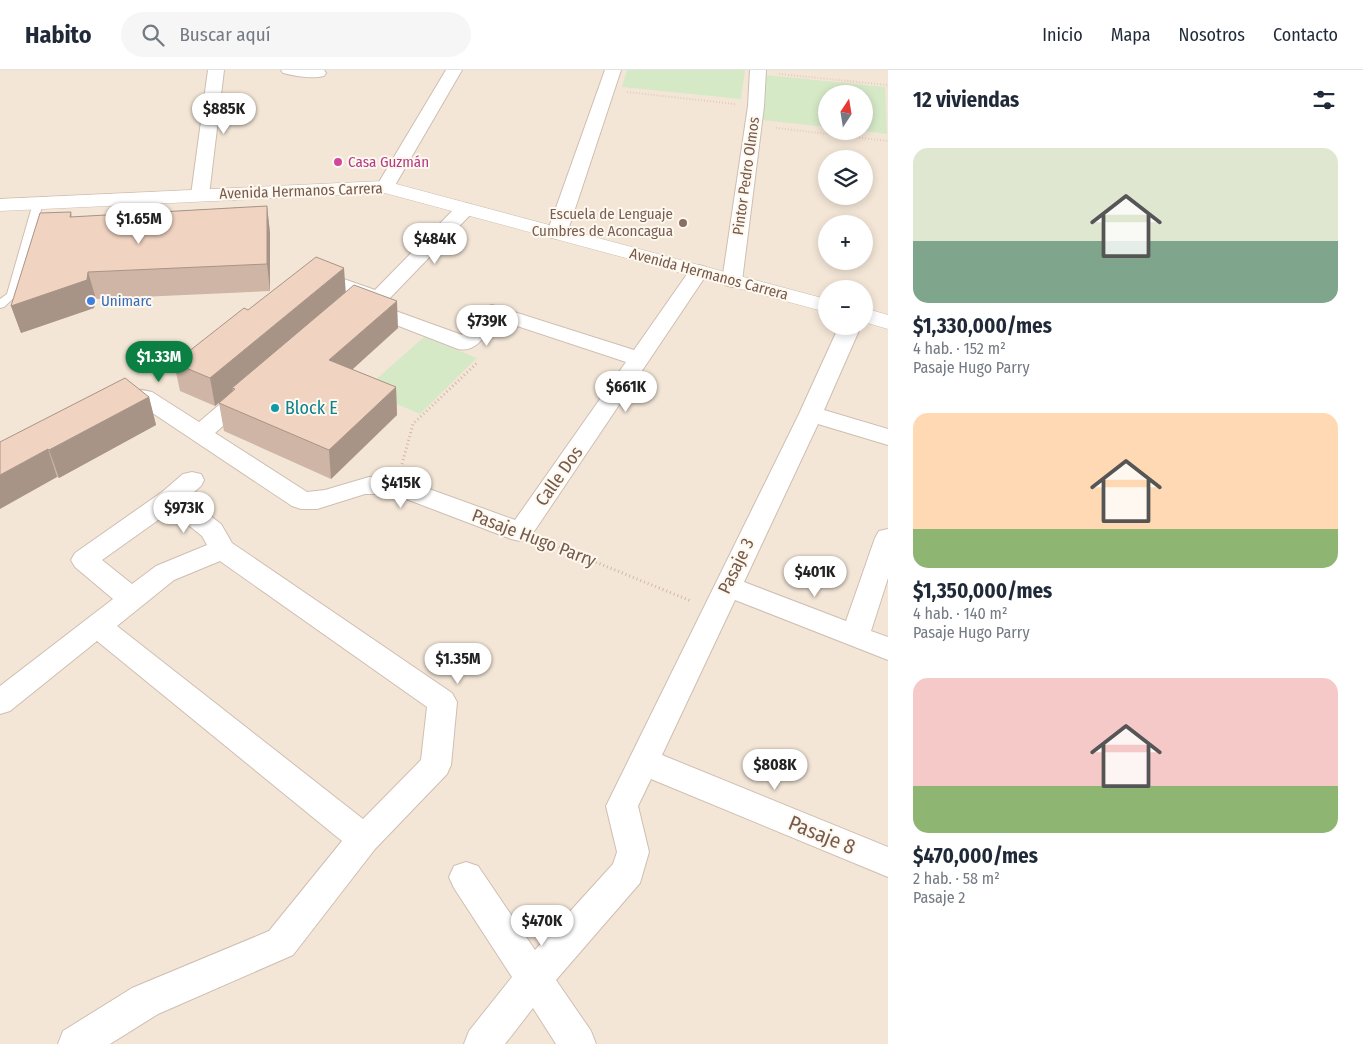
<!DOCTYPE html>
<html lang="es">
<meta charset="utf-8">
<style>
:root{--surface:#fff;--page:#f6f6f7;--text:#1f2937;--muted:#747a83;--line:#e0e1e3;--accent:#0b8043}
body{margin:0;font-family:"Fira Sans Condensed",sans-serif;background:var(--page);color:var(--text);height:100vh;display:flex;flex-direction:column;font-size:19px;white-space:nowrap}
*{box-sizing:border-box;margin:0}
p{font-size:16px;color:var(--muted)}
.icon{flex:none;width:28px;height:28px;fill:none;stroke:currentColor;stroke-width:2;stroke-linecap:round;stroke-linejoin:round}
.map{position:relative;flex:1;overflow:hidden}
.sheet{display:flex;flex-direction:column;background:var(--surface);width:475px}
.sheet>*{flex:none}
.needle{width:32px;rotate:12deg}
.tools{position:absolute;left:818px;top:15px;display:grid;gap:10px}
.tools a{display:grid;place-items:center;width:55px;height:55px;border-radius:50%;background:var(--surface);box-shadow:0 2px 8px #0003;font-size:25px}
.price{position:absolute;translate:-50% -42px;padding:0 11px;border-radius:18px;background:#fff;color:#222;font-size:16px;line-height:32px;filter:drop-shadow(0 1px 2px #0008)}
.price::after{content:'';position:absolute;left:50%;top:30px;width:15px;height:11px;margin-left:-8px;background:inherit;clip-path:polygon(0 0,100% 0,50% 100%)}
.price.current{background:var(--accent);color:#fff}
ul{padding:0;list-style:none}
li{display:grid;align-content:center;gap:10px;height:265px;padding:0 25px}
li span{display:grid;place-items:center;height:155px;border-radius:15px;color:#555}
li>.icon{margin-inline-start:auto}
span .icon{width:90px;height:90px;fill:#fffc;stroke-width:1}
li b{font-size:21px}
h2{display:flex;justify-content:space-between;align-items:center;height:60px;padding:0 25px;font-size:21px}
header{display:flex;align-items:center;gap:30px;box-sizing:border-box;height:70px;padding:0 25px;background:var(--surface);border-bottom:1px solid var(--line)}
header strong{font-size:24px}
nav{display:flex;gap:28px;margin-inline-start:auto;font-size:18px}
.search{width:350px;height:45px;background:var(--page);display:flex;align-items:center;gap:12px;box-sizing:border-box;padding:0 18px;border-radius:28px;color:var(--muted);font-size:19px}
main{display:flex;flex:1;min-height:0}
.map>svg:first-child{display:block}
</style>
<header>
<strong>Habito</strong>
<div class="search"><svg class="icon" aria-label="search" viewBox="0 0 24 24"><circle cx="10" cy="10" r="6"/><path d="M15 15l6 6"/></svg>Buscar aquí</div>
<nav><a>Inicio</a><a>Mapa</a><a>Nosotros</a><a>Contacto</a></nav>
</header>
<main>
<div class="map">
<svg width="888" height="974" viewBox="0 0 888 974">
<rect width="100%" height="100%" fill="#fcf4e8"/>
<path fill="#f3e6d7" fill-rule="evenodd" d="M0,0H888V974H0ZM826,24H864V61H826ZM826,89H864V126H826ZM826,154H864V191H826ZM826,219H864V256H826Z"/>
<path fill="#d5e9c7" d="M627,0H745L741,29L622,17Z
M766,5L885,17L887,64L864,61V24H826V57L761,50Z
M424,267L477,288L420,344L364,320Z"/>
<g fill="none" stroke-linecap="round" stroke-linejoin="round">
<g stroke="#cfbeb1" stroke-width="2">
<path id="service" d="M38,130L43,133L17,225L4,237L0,238V229L7,224L33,133Z"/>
</g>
<g stroke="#cfbeb1" stroke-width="2">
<path id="minor" d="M208,0H224L209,125L207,129L200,131L193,129L191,125Z
M281,0H324L326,3L324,6C312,9 295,6 283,3Z
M446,0H462L394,117L391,121L385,122L379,121L376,117Z
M605,0H621L567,163L564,167L557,169L550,167L547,163Z
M750,0H766L764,36L742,211L739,215L732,217L725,215L722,211L748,36Z
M465,133L472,135L474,139L472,143L389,229L390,239L462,265L485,237L492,235L634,280L692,197L699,195L706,197L709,201L529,469L520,471L511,469L393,424H365L317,439H301L292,436L139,334C128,334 120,339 109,336L106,331C114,318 138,318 152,322L199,352L240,317L248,315L256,317L259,322L256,327L215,363L307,422L325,420L369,407H396L515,450L626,292L496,249C486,263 478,283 458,279L373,246L370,242L369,231L314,211L311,207L314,203L321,201L375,220L458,135Z
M839,256H861L824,340L888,359V375L818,354L744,512L846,551L875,468L879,461L888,459V508L871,561L888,567V590L735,530L662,685L888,777V807L651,709L638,736L649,782L640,813L556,910L591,961L596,974H556L533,938L505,974H464L469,961L512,907L454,818L449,807L454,796L466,792L478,796L535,880L613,794L617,782L606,736L799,344Z
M192,402L201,404L204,410L201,416L187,428L221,454L232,473L452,623L457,632L451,695L447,704L375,779L293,885L158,944L110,974H58L63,961L132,918L269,861L342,771L97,571L10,641L0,644V616L113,529L75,497L71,490L75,483L162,422L183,404ZM171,441L202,466L207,475L156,496L132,514L102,490ZM220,491L427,637L421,690L363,749L117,556L174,510Z"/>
</g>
<g stroke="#cfbeb1" stroke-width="1">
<path id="tertiary" d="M385,111L826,229V242L385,123L0,141V129Z
M864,238L888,245V259L864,252Z"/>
</g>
<path stroke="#d5b6a3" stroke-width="2" stroke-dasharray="0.5 2.5" stroke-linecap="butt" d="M779,4L888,15
M627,22L735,34
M776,58L888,71"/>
<path stroke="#d5b6a3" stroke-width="3" stroke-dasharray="1 3" stroke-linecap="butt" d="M402,394L413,354L478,292
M544,471L691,531"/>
<use href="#service" fill="#fff" fill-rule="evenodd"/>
<use href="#minor" fill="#fff" fill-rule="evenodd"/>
<use href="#tertiary" fill="#fff" fill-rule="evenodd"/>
</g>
<path fill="#ceb5a6" d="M267,136L270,163V221L96,229L94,238L21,263L11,236L71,142L72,147Z
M346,222L398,258L352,299L396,317L397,345L331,409L224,361L219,333L233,321L215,336L180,321L174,293L248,240Z
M149,327L156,355L59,408L0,372Z"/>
<path fill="#a89487" d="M267,136L270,163V221L267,194Z
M344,198L346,225L232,318L233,321L215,336L210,308Z
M88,202L96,229L94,238L21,263L11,236Z
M397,231L398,258L332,318L329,290Z
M396,317L397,345L331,409L329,380Z
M149,327L156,355L59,408L49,380Z
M48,379L57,407L0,439V405Z"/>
<path fill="#f0d3c1" stroke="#a89487" d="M267,136V194L88,202L87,210L11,236L40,143L71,142L70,147Z
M316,187L344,198L210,308L174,293L244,238L248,240Z
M354,215L397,231L329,290L396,317L329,380L219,333L235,319L232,318Z
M125,308L149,327L49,380L48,379L0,405V372Z"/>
<circle fill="#d1479c" stroke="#fef8ee" stroke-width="2" cx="338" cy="92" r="5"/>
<circle fill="#8d6e63" stroke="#fef8ee" stroke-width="2" cx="683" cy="153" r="5"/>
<circle fill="#3f7fe0" stroke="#fef8ee" stroke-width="2" cx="91" cy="231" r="5"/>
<circle fill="#0f9aa8" stroke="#fef8ee" stroke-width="2" cx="275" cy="338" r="5"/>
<g text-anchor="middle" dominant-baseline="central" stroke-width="4" stroke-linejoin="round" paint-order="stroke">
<g font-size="15" fill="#b23c85" stroke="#fef8ee" text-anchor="start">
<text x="348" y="92">Casa Guzmán</text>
</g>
<g font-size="15" fill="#755a4d" stroke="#fef8ee">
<text transform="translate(746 106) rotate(-82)">Pintor Pedro Olmos</text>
<text transform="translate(301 121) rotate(-2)">Avenida Hermanos Carrera</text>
<text transform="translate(709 204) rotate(15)">Avenida Hermanos Carrera</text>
</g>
<g font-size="15" fill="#785e54" stroke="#fef8ee" text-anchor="end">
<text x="673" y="144">Escuela de Lenguaje<tspan x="673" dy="17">Cumbres de Aconcagua</tspan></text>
</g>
<g font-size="15" fill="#366cbe" stroke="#fef8ee" text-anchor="start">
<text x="101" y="231">Unimarc</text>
</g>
<g font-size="18" fill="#0d838f" stroke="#fef8ee" text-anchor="start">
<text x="285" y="338">Block E</text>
</g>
<g font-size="18" fill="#755a4d" stroke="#fef8ee">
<text transform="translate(559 406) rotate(-55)">Calle Dos</text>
<text transform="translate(534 468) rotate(21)">Pasaje Hugo Parry</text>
<text transform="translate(736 496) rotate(-64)">Pasaje 3</text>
</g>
<g font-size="21" fill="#755a4d" stroke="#fef8ee">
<text transform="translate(822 765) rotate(22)">Pasaje 8</text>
</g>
</g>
</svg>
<div class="tools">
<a><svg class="needle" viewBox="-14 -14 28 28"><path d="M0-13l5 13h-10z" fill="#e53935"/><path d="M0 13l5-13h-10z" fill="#747a83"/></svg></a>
<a><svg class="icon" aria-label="layers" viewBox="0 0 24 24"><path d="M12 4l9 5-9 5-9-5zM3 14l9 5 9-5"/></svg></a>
<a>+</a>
<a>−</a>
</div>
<b class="price" style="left:224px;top:65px">$885K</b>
<b class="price" style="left:139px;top:175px">$1.65M</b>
<b class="price" style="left:435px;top:195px">$484K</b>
<b class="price" style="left:487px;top:277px">$739K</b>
<b class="price current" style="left:159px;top:313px">$1.33M</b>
<b class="price" style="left:626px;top:343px">$661K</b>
<b class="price" style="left:401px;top:439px">$415K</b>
<b class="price" style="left:184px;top:464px">$973K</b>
<b class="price" style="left:815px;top:528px">$401K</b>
<b class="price" style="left:458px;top:615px">$1.35M</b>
<b class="price" style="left:775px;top:721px">$808K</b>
<b class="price" style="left:542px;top:877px">$470K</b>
</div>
<section class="sheet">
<h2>12 viviendas<svg class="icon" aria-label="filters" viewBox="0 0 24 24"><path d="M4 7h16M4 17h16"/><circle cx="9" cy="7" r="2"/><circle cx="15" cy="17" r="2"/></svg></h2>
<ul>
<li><span style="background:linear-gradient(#dfe7d0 60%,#7fa58c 0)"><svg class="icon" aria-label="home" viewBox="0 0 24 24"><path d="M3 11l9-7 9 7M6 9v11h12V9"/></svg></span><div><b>$1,330,000/mes</b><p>4 hab. · 152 m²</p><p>Pasaje Hugo Parry</p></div></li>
<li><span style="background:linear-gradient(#ffd9b3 75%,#8fb573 0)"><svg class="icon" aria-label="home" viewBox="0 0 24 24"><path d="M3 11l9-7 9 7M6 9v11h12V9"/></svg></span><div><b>$1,350,000/mes</b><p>4 hab. · 140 m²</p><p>Pasaje Hugo Parry</p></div></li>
<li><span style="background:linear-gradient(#f6c9c9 70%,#8fb573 0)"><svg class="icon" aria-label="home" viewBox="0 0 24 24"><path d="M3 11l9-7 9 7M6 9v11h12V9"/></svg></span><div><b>$470,000/mes</b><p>2 hab. · 58 m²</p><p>Pasaje 2</p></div></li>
</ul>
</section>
</main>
